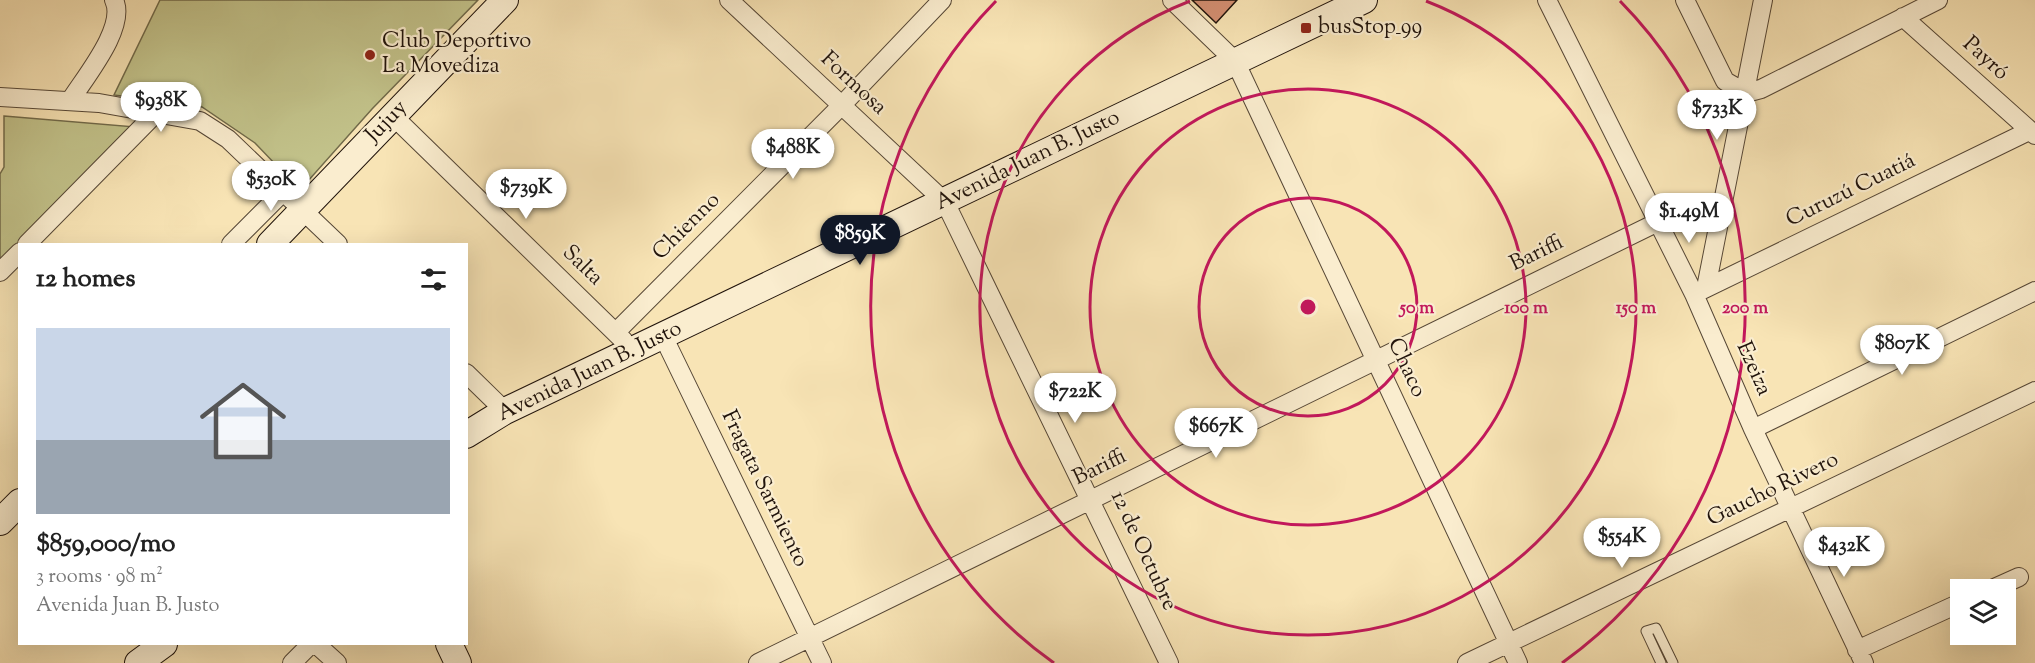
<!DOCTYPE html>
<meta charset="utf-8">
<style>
:root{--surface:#fff;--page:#f6f6f6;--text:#222;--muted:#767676;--line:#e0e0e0;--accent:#111827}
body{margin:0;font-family:"Sorts Mill Goudy",serif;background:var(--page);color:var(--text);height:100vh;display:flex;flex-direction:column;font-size:22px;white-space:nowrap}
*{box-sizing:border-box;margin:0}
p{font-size:20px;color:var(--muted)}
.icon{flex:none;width:33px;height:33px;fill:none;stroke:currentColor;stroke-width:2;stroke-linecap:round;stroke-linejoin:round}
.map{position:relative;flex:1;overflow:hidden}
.panel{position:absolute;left:18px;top:243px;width:450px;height:402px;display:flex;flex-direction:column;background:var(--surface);border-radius:0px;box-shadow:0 6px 24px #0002}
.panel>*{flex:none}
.fabs{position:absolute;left:1950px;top:579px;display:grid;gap:12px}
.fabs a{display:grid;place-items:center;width:66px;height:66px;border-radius:0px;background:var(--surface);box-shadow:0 6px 24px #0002;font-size:30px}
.price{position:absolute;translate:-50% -51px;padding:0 14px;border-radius:21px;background:#fff;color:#222;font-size:20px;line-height:39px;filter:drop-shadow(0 2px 3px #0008)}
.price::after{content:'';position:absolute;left:50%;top:36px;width:18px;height:14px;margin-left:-9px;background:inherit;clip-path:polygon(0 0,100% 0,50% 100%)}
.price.current{background:var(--accent);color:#fff}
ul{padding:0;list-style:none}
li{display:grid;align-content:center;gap:12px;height:318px;padding:0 18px}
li+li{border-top:2px solid var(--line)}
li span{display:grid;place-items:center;height:186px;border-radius:0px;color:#555}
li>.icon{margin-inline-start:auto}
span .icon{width:108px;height:108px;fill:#fffc;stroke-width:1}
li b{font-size:26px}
h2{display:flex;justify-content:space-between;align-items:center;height:72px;padding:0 18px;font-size:26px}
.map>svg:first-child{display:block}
</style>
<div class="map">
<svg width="2035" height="663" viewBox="0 0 2035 663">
<rect width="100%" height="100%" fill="#f8e4b5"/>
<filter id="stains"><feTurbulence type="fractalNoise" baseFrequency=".00333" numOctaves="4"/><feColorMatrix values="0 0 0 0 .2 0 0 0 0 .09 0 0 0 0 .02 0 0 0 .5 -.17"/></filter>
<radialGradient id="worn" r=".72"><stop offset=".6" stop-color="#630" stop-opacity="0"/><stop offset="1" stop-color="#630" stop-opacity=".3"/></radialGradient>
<path fill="#c2c28a" stroke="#716a4a" stroke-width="1.5" d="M160,0H478L372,109L300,190L255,143L202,107L114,95Z
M4,116L136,127L0,266V174L4,167Z"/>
<path fill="#d38f72" stroke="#20130b" stroke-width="1.5" d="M1192,0H1237L1216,23Z"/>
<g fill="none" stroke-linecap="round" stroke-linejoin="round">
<g stroke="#564736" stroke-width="11">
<path id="lane" d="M1661,663L1646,631L1656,628L1673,663"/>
</g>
<g stroke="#564736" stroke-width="20">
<path id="street" d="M729,0L945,202L1169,663
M1172,0L1235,61L1518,663
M1547,0L1694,294L1753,429L1864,663
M1685,0L1725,81L1746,93L1761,89L1938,0
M1903,17L2035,135
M0,97L99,103L200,121L228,139L338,244
M70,101C85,77 127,27 114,0
M393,116L624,341
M27,244L156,113
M231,244L284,191
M0,272L20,252
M1706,288L1763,0
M1694,294L2029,131
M616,332L841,106L942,0
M663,336L822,663
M466,373L505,411
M1753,429L2035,291
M1990,590L2019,577
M316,644L337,663
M1857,650L1960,603
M292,663L311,644
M758,663L1658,222
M1467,663L2035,391"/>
</g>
<g stroke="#20130b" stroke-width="28">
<path id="secondary" d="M270,244L505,0
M466,435L505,411L1364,0
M0,522L20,502
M449,644L458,663
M138,663L164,644"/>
</g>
<use href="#lane" stroke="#faedcf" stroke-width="9"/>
<use href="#street" stroke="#faedcf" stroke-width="18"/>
<use href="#secondary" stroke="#faedcf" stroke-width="26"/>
</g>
<g fill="none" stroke="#c2185b" stroke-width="3">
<circle cx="1308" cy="307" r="109"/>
<circle cx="1308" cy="307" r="218"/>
<path d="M1426 1A328 328 0 1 1 1190 1"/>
<path d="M1054 663A437 437 0 0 1 996 1M1620 1A437 437 0 0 1 1562 663"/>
</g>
<g fill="#8f2418" stroke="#faedcf" stroke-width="2">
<rect x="1300" y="22" width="12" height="12" rx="3"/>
<circle cx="370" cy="55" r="6"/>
</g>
<g text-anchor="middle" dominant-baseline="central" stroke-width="4.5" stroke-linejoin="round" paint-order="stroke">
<g font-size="22" fill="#20130b" stroke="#faedcf" text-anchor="start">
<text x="1318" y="28">busStop_99</text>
<text x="382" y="42">Club Deportivo<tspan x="382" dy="25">La Movediza</tspan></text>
</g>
<g font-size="22" fill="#20130b" stroke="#faedcf">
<text transform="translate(1985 59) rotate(42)">Payró</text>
<text transform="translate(853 84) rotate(43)">Formosa</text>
<text transform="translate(387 122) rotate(-46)">Jujuy</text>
<text transform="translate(1028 161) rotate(-26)">Avenida Juan B. Justo</text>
<text transform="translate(1851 191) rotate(-26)">Curuzú Cuatiá</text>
<text transform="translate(687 227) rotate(-45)">Chienno</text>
<text transform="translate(1537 254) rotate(-26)">Bariffi</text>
<text transform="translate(582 266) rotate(44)">Salta</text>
<text transform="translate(1406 368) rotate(65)">Chaco</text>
<text transform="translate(1753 369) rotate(66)">Ezeiza</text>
<text transform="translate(590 372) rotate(-26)">Avenida Juan B. Justo</text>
<text transform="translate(1100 468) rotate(-26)">Bariffi</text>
<text transform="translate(764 489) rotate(64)">Fragata Sarmiento</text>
<text transform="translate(1773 490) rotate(-26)">Gaucho Rivero</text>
<text transform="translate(1143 551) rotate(65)">12 de Octubre</text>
</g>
</g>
<circle cx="1308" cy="307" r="9" fill="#c2185b" stroke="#faedcf" stroke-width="3"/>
<g font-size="18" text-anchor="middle" font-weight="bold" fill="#c2185b" stroke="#faedcf" stroke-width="4.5" stroke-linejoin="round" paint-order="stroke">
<text x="1417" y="313">50 m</text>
<text x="1526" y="313">100 m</text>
<text x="1636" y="313">150 m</text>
<text x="1745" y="313">200 m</text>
</g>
<rect width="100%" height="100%" filter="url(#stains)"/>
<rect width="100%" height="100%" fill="url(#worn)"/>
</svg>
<div class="fabs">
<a><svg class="icon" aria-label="layers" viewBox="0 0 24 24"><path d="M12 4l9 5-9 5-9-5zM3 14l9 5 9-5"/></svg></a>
</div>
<b class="price" style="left:161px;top:133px">$938K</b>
<b class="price" style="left:1717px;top:141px">$733K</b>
<b class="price" style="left:793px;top:180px">$488K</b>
<b class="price" style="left:271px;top:212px">$530K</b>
<b class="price" style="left:526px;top:220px">$739K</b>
<b class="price" style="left:1689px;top:244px">$1.49M</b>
<b class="price current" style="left:860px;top:266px">$859K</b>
<b class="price" style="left:1902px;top:376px">$807K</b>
<b class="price" style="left:1075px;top:424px">$722K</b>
<b class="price" style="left:1216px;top:459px">$667K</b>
<b class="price" style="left:1622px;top:569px">$554K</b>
<b class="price" style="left:1844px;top:578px">$432K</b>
<section class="panel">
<h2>12 homes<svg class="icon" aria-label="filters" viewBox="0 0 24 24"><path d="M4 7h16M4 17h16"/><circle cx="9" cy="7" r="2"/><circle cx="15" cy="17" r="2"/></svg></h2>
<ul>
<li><span style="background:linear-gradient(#c9d6e8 60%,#9aa5b1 0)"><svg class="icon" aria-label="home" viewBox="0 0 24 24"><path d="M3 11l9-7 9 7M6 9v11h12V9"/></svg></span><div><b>$859,000/mo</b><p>3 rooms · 98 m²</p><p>Avenida Juan B. Justo</p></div></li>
</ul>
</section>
</div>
